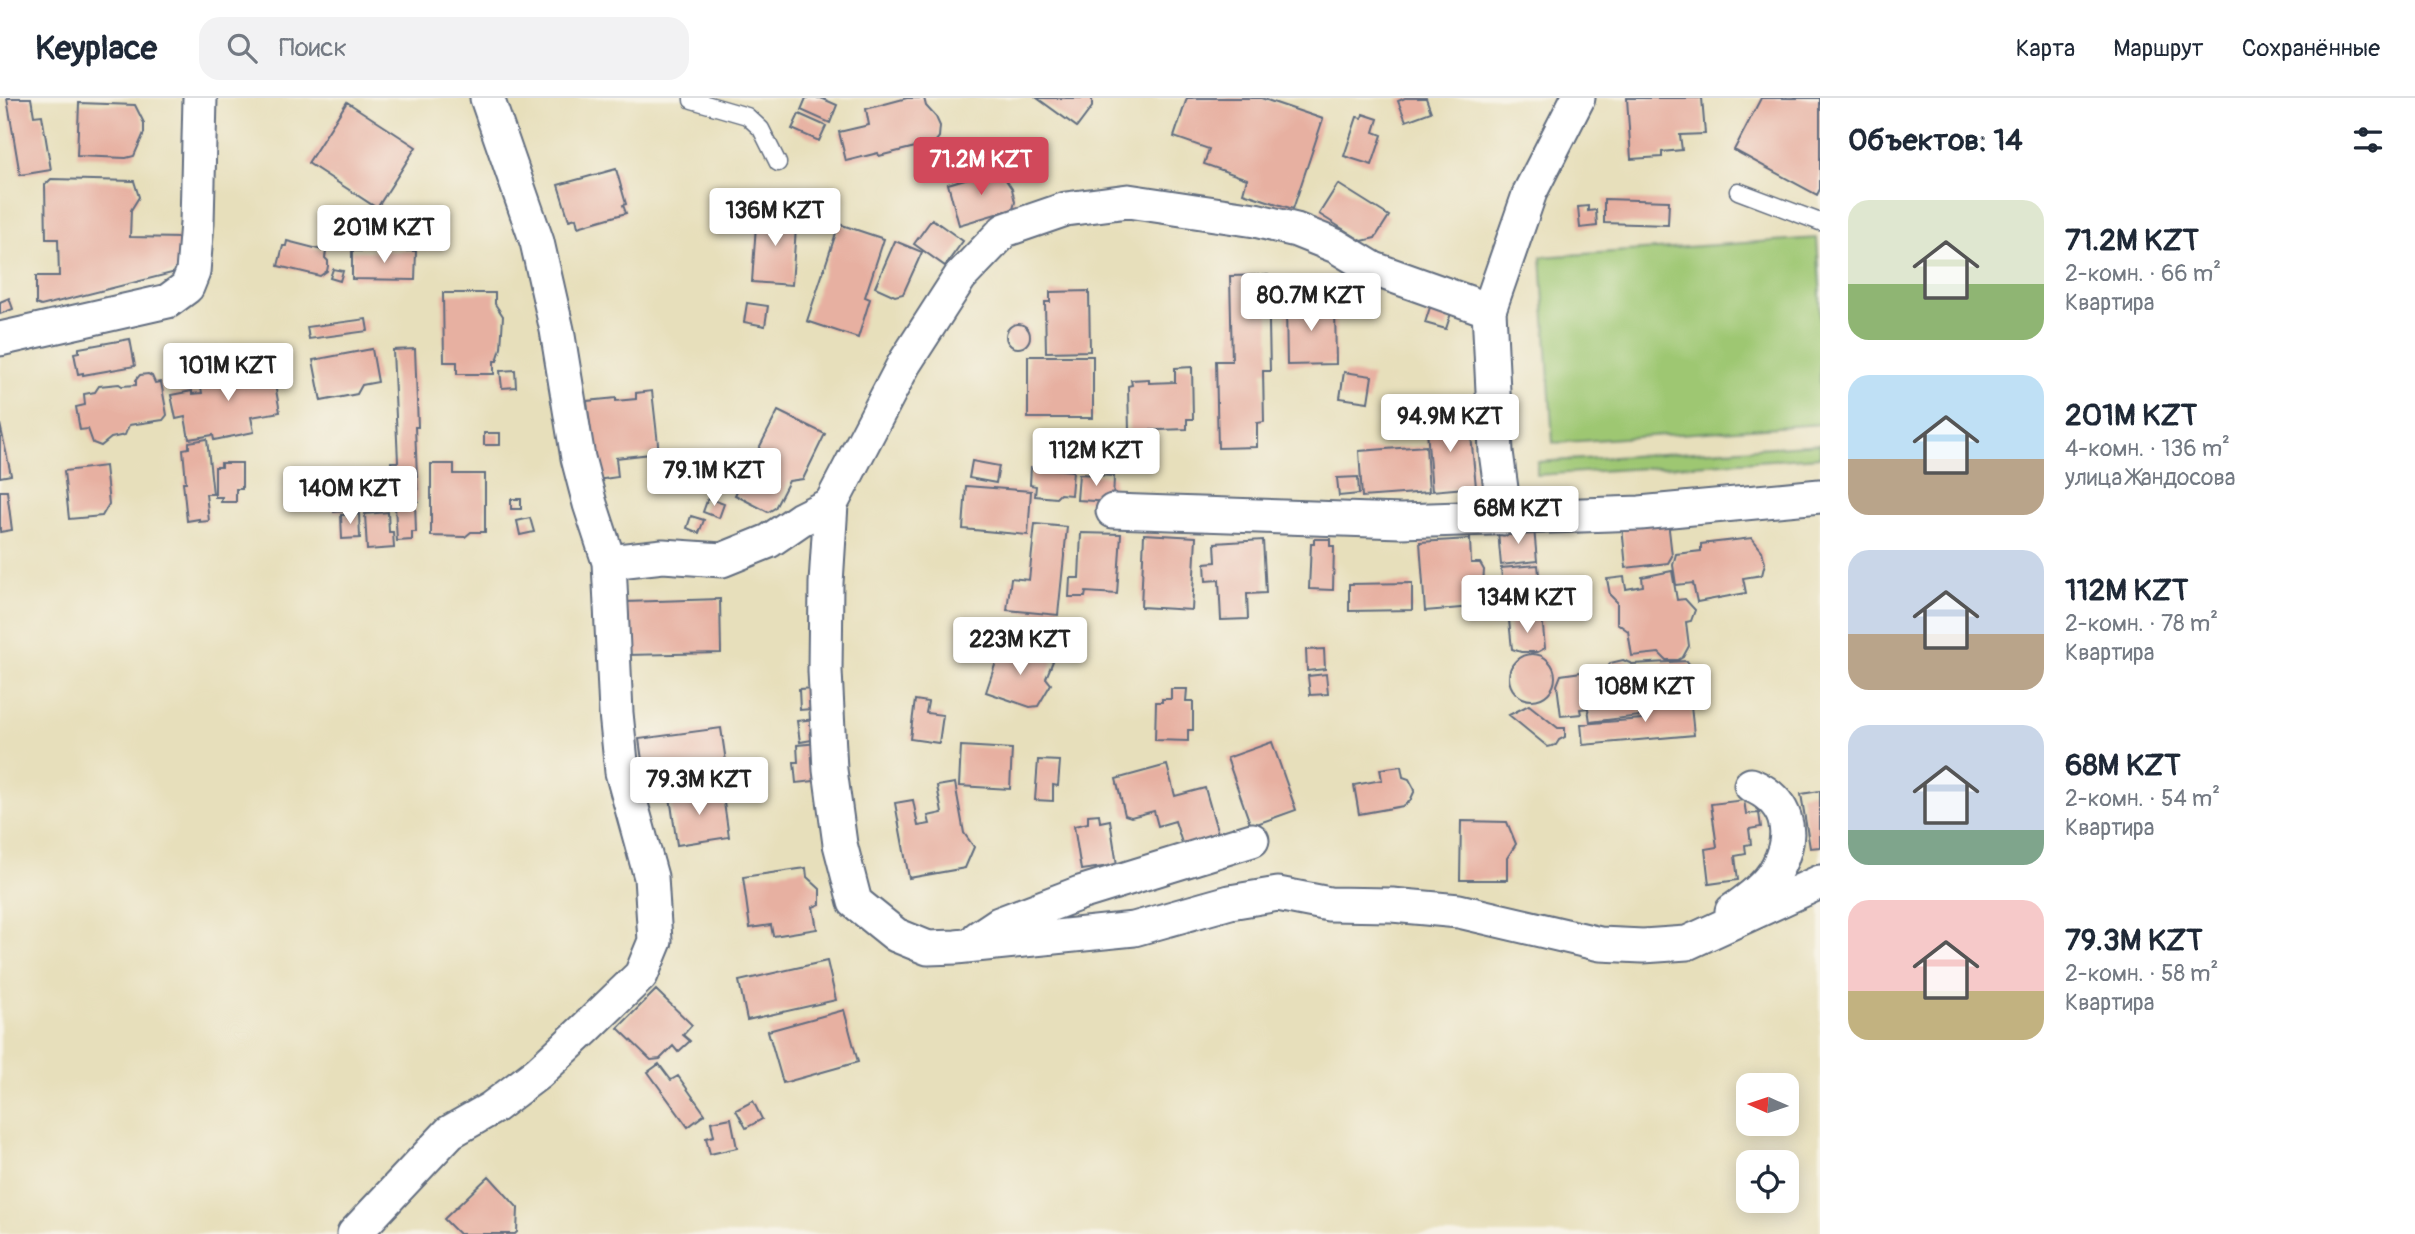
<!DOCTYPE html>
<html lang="ru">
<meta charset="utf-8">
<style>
:root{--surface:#fff;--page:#f2f2f3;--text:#1f2937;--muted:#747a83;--line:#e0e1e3;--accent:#d1495b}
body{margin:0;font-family:Pangolin,sans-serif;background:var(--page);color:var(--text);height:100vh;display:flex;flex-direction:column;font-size:26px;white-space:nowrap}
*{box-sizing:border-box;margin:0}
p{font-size:23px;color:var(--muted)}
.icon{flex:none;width:38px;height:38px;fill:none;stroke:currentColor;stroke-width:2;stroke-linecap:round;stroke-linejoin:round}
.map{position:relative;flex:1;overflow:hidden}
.side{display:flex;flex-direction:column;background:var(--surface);width:595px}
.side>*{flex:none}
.needle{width:46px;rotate:273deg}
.fabs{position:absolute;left:1736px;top:975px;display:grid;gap:14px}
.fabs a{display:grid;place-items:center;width:63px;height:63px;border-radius:14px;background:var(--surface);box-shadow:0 4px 18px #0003;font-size:35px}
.price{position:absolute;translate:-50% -60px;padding:0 16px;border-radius:7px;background:#fff;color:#222;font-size:23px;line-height:46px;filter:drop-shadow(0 2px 4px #0008)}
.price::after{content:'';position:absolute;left:50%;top:42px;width:21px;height:16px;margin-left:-10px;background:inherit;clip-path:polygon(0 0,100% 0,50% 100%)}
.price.selected{background:var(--accent);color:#fff}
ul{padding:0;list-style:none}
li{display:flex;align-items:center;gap:21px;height:175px;padding:0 28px}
li span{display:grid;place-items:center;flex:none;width:196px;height:140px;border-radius:21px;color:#555}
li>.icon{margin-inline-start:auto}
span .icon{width:84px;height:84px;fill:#fffc;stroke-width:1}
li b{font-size:30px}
h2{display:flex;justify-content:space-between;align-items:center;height:84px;padding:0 28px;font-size:30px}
header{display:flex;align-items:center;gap:42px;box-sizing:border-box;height:98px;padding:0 35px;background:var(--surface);border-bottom:2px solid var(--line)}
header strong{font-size:33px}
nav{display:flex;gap:38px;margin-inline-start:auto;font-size:24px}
.search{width:490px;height:63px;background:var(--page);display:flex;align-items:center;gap:18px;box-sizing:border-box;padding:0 24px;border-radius:21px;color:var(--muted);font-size:26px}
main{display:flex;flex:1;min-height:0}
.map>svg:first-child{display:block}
</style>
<header>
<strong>Keyplace</strong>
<div class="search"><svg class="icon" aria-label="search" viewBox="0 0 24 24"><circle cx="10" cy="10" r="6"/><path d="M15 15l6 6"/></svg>Поиск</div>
<nav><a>Карта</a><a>Маршрут</a><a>Сохранённые</a></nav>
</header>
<main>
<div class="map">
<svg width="1820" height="1136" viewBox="0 0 1820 1136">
<rect width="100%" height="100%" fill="#f7f3e8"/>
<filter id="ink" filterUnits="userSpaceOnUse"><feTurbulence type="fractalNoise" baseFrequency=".0143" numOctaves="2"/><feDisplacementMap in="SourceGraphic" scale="14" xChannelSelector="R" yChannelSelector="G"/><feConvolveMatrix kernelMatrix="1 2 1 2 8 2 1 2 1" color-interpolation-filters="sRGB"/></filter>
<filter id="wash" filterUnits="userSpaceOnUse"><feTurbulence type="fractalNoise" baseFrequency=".00686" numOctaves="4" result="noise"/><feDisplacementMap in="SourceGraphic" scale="28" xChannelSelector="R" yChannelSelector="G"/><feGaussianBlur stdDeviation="1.57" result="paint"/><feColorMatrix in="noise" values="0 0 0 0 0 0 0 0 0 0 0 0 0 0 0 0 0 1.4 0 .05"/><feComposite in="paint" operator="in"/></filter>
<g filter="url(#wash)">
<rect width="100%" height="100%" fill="#e7dfbb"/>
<path fill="#9ec772" stroke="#5c7b68" stroke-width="2" d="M1817,140L1820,187V326L1553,345L1541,159Z
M1820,346V359L1537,377V364Z"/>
<g id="blocks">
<path fill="#e7b0a1" d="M7,0H31L34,18L42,17L51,72L20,77Z
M806,0H821L837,7L830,25L801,12Z
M907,0H924L926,8L936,19L940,28L939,39L935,44L879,58L878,55L846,63L839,34L869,27L866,11Z
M1037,0H1092V9L1077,29Z
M1187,0H1261L1323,21L1293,111L1243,95L1247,81L1204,66L1209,51L1174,39Z
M1405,0H1426L1431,14L1406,23L1398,3Z
M1627,0H1702L1705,36L1680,37L1682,52L1662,54V59L1631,61Z
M1761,0H1820V91L1817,97L1734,52Z
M347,4L416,49L377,110L308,65Z
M79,5L135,7L144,25V35L134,58L126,60L77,58Z
M799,16L826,28L819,43L792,31Z
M1363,16L1378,21L1374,34L1382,37L1372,67L1344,58L1357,19L1362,20Z
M616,71L626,106L623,107L626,115L578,129L576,120L569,122L558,87Z
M996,72L1006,82L1012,91L1015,104L1013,111L959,127L948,86Z
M51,81L134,83L139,99L131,112L130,139L180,140L183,144L176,174L41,208L36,206V178H59L58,141H46L45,87Z
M1338,86L1389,118L1375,140L1362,143L1319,116Z
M1604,101L1669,103L1668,127L1604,125Z
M1588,108V113L1596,112L1597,128L1580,130L1578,109Z
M757,113L797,115L792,187L752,184Z
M932,121L963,143L945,168L914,146Z
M839,126L884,141L865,199L870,201L858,240L807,223Z
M287,143L326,153L325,160L328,163V168L327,173L320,178L278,168L283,148H286Z
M895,143L922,154L903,196L895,198L875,189Z
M352,153H416L415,182L352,181Z
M333,171L343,173L340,183L330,180Z
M1268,177L1270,273H1263L1264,324L1257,325V349L1218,350L1216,263H1232L1230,178Z
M1089,193L1090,253L1046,254L1045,204H1050V194Z
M443,195H495V206L503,218L501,250L497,263H494V276H457V264H444Z
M1325,197V208H1335L1336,266L1287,267L1286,208L1304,207L1303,198Z
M9,200L13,211L0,216V204Z
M747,205L768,208L765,228L744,224Z
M1430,209L1451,215L1446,231L1425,225Z
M366,221L368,233L309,241L307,229Z
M1006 238a12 12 0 1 1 24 0a12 12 0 1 1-24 0Z
M130,241L135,268L83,277V275L78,276L74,255L79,254V250Z
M372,251L378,284L362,287L357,296L321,303L313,262Z
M415,251L418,329H415L418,403H415L416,434H412V442L397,443L395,407L393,408L391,364H398L393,252Z
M1028,258H1093V320H1028Z
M267,266V271L272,270L280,314L251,319L254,334L214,342L213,337L189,341L185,319L176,321L171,297L192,293V296L202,295L199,279Z
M1192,269L1193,321H1187V331L1129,333L1128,288L1132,287L1131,282L1149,281V285L1175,284V270Z
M515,272L516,289L502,290L500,273Z
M1344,274L1372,278L1368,304L1340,300Z
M148,276L152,278L155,285L161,284L167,317L163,322L129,327L125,337L111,340L101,348L93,345L88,331L80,332L76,309L85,307L84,296L95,294L99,288L119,286L122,288L136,287V282L140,277Z
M652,293L659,355L616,360L618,379L596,382L587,303L616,300V303L636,301V295Z
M778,313L825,336L803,381L789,383L775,410L768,414L735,397Z
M1465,317L1466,337H1471L1476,389L1432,393L1426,320Z
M0,326L11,377L0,379Z
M484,335H500V347H484Z
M207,341L213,396H206L209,423L199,424V421L187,423L183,384H186L183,351L189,350V344Z
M1426,348L1429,394L1362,399L1359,353Z
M972,363L999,368L996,385L969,380Z
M221,365H242V391H236V404H221L222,399H215V369H221Z
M431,366H454V376H485V434H471L465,439L431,438Z
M105,368L109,406L102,418L69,421L64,373Z
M1031,369L1073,373L1071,397L1060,396L1056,400L1035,398L1036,388L1030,387Z
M1079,376L1114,378L1113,404L1077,402Z
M1358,379L1359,396L1339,398L1337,380Z
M371,384L379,397L376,408L368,411L334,414L332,386Z
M966,388L1031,393L1028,437L963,431Z
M0,393H7L12,432L0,434Z
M708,400L724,406L719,420L703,414Z
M511,401H521V411H511Z
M388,414L389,434H393L394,450L367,452L365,416Z
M359,416L360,440L342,441L341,417Z
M691,418L704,422L699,435L687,430Z
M530,420L534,434L520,437L517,423Z
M1668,423L1672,458L1668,465L1626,470L1622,428Z
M1035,426L1067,429L1058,517L1007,512L1011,480L1029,482Z
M1534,430L1537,463L1501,467L1498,434Z
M1081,435L1121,436L1117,496L1086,494L1085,499H1069L1070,480H1079Z
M1144,436L1196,439L1192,512L1141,509Z
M1752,440L1762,453L1765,465L1762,477L1743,480L1746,495L1697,504L1693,485L1676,487L1673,467L1676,456L1701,453V446Z
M1314,441H1330V448H1334L1333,492L1309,491L1311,446H1314Z
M1470,441L1471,465H1480L1484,472L1483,486L1480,490L1472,491L1473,509L1425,513L1420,444Z
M1263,442L1266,495L1247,496L1248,521L1221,522L1219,482L1206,483L1205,465L1216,464L1215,445Z
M1538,467L1543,516L1506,520L1501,470Z
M1672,473L1677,502L1685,501L1695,512L1691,523L1686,524L1689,548L1683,559L1678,562H1666L1659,555L1632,558L1628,533L1617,525V504L1610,497L1607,481L1624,479L1626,491L1643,488L1642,479Z
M1412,485V512L1349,513V486Z
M720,501L721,555L626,557L625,504Z
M1542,518L1545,550L1538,554H1521L1512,551L1509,522Z
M1002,546L1053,563L1046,580L1051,586L1038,608L1030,609L986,594Z
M1324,551L1325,571L1307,573L1306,552Z
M1509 579a23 23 0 1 1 46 0a23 23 0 1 1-46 0Z
M1623,562L1632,566L1687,563L1694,573L1696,584L1694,592L1691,596L1638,603L1640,618L1590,624L1588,610L1580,611L1581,616L1561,618L1557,587L1561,577L1608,570L1610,565Z
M1326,576L1328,596L1310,597L1308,578Z
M814,590L811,611L800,612L799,591Z
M1171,591H1187L1186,603H1193V632H1188V643L1155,642L1156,604H1162V601H1171Z
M1690,598L1694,637L1583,647L1581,626L1642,621L1640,604Z
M915,602L928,604L926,615L943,617L939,645L910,641Z
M1529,607L1558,630H1565V639L1559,642L1556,647L1548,649L1509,617Z
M816,621L818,641L800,644L797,623Z
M721,630L728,677L665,686L664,681L645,684L639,641Z
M1272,644L1296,712L1251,728L1227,660Z
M819,645L823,682L796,685L794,664H798L797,647Z
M961,648L1012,651L1010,691L959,688Z
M1038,662L1060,663L1058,688L1053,687V703L1035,702Z
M1167,667L1175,698L1205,690L1219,739L1183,748L1175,723L1158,728L1154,713L1131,719L1125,717L1116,681Z
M1401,668L1403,679L1409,681L1415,692L1410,703L1403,708L1359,716L1354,687L1382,682L1380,671Z
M955,685L964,735L974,749L965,770L909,780L895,705L913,702L918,728L930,726L928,718L942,715L937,688Z
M722,691L729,739L677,747L670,699Z
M1820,693V749L1810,750L1801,696Z
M1744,702L1746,716L1759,715L1761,729L1749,731L1751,746L1745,747L1746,756L1735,758L1738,782L1709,786L1705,751L1717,749L1711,706Z
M1099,716L1100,724L1110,722L1117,767L1081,772L1074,728L1088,725V717Z
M1461,723L1507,724L1516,746L1507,760V782H1460Z
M806,770L807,779L820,791V806L813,809L817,831L773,838L771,827L750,830L743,779Z
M827,863L836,902L747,922L739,883Z
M656,892L692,927L683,937L690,943L678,954L673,948L660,961L651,962L618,930Z
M844,912L858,964L783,985L768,933Z
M659,966L671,982L678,978L705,1016L688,1029L648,974Z
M753,1003L762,1021L746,1030L736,1012Z
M731,1020L737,1050L710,1056L706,1040L714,1038L711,1024Z
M489,1078L518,1110L517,1134L515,1136H459L444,1121Z"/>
</g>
</g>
<g filter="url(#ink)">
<use href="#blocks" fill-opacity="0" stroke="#626d7f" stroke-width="2"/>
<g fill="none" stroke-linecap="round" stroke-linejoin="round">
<g stroke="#626d7f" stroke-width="19">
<path id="lane" d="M692,0V2L747,18L761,31L778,65
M1738,93L1820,124"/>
</g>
<g stroke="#626d7f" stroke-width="37">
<path id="street" d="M1489,212L1374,171L1336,148L1296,132L1255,122L1128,103L1066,111L1005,132L960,179L904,266L831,406L826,485L825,573L830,672L840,746L855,804L896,837L928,850L956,849L1134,831L1230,804L1278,796L1329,806L1392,807L1459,813L1600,846L1643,848L1687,845L1820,784
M0,241L168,203L187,189L193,174L197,125L200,0
M1113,413L1401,423L1640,415L1820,398
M1505,420L1496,354L1489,212L1530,94L1578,0
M609,464L663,458L722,462L769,443L801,421L831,406
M1732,813C1748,802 1769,787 1778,768C1796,733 1786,702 1751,687
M978,840L999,826L1080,795L1252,742
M354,1136L450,1034L492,1010L538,975L585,931L641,877L655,843L651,779L622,674L616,615L609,464L590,406L578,360L557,232L537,144L487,0"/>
</g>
<use href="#lane" stroke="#fff" stroke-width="16"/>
<use href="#street" stroke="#fff" stroke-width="33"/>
</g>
</g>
</svg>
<div class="fabs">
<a><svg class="needle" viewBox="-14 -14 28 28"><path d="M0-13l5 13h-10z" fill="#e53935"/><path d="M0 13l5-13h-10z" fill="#747a83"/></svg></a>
<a><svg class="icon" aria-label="locate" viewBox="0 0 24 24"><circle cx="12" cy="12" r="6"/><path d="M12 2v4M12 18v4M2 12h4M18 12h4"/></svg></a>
</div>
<b class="price selected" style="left:981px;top:99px">71.2M KZT</b>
<b class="price" style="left:775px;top:150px">136M KZT</b>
<b class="price" style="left:384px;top:167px">201M KZT</b>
<b class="price" style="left:1311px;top:235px">80.7M KZT</b>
<b class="price" style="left:228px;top:305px">101M KZT</b>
<b class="price" style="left:1450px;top:356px">94.9M KZT</b>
<b class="price" style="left:1096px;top:390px">112M KZT</b>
<b class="price" style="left:714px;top:410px">79.1M KZT</b>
<b class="price" style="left:350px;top:428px">140M KZT</b>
<b class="price" style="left:1518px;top:448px">68M KZT</b>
<b class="price" style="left:1527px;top:537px">134M KZT</b>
<b class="price" style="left:1020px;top:579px">223M KZT</b>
<b class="price" style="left:1645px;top:626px">108M KZT</b>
<b class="price" style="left:699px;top:719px">79.3M KZT</b>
</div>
<section class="side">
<h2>Объектов: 14<svg class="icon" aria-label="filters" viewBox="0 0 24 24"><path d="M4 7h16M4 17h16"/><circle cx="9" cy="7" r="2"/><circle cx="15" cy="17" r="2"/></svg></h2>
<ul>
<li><span style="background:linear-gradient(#dfe7d0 60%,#8fb573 0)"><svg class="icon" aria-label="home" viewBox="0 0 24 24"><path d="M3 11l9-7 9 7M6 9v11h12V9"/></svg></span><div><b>71.2M KZT</b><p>2-комн. · 66 m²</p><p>Квартира</p></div></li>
<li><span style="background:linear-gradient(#bfe0f5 60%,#b9a48a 0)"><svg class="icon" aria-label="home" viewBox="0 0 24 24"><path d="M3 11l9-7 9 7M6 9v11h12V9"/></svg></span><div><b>201M KZT</b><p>4-комн. · 136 m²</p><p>улица Жандосова</p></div></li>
<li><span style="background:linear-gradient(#c9d6e8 60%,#b9a48a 0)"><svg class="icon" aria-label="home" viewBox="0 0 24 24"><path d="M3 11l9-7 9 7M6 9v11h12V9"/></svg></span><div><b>112M KZT</b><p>2-комн. · 78 m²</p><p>Квартира</p></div></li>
<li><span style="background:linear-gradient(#c9d6e8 75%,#7fa58c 0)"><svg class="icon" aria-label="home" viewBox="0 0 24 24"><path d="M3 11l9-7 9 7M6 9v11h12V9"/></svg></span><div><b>68M KZT</b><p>2-комн. · 54 m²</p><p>Квартира</p></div></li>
<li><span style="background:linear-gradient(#f6c9c9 65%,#c2b280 0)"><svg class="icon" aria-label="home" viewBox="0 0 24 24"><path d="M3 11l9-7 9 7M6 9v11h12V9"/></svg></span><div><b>79.3M KZT</b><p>2-комн. · 58 m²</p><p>Квартира</p></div></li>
</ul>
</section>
</main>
